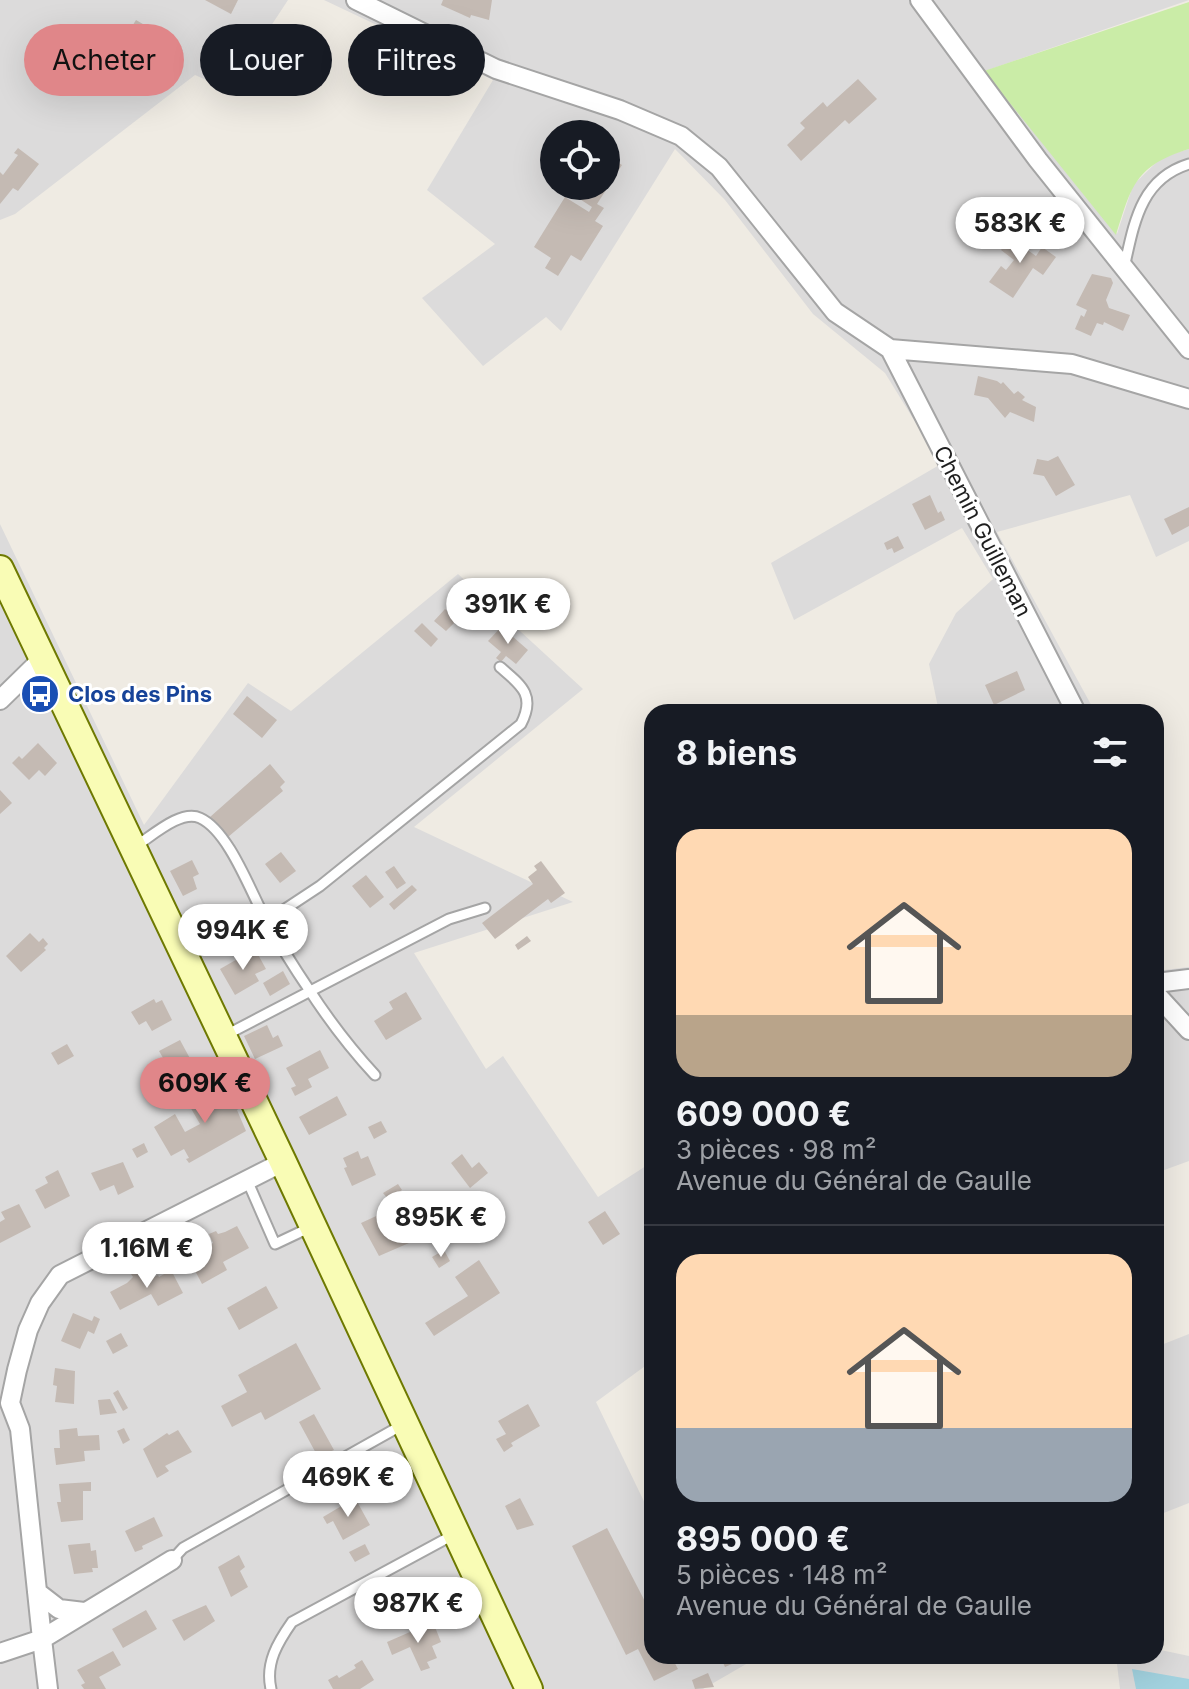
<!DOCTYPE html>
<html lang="fr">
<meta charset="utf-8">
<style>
:root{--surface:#171b24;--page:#20242c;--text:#f1f3f6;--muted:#9ea1a6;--line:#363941;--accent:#e08689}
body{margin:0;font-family:Inter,sans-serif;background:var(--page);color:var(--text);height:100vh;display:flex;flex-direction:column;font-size:30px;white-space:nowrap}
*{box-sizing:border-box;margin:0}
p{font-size:26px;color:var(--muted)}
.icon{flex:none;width:44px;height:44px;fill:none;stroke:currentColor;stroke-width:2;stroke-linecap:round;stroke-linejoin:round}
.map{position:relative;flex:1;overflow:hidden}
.sheet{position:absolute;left:644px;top:704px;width:520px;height:960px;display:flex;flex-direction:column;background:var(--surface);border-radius:24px;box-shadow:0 8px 32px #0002}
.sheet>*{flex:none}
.hud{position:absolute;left:24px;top:24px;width:500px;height:72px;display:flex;gap:16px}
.buttons{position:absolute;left:540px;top:120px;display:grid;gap:16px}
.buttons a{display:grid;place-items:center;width:80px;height:80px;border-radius:50%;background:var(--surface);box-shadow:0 8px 32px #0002;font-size:40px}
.price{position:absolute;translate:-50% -68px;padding:0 18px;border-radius:28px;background:#fff;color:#222;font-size:26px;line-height:52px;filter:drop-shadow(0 2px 4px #0008)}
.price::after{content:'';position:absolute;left:50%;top:48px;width:24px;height:18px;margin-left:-12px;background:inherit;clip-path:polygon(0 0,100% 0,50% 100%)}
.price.current{background:var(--accent);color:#111}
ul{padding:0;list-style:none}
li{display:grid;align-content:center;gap:16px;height:424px;padding:0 32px}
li+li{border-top:2px solid var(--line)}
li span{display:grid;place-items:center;height:248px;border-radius:24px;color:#555}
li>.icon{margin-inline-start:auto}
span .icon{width:144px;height:144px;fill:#fffc;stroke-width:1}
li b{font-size:34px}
h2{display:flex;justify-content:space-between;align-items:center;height:96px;padding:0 32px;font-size:34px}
.chip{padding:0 28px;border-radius:36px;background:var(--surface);box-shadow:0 8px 32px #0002;font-size:28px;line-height:72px}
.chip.current{background:var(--accent);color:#111}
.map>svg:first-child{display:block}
</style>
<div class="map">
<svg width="1189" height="1689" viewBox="0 0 1189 1689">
<rect width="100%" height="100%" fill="#efebe3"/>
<path fill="#dcdbdb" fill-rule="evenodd" d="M0,0H288L229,90L195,75L15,214L0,220Z
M324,0H1189L985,71L1117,234L1133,185L1162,157L1189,149V541L1156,557L1130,495L997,532L1095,712H939L929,664L956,613L993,579L962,528L794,620L771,563L941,464L885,373L813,314L725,200L675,149L561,331L546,317L483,366L422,298L495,244L427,190L493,80ZM554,134H606V186H554Z
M0,524L144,825L248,683L291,711L458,574L583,689L414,827L573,902L414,953L486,1069L503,1056L598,1197L652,1162V1361L596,1402L652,1518V1656H760L703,1689H0Z
M1189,967V1161L1156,1173V971Z
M1189,1334V1503L1156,1516V1347Z
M1156,1649L1189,1656V1689H1120L1116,1656H1156Z"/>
<path fill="#caeca7" d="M1189,2V149C1135,166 1132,185 1116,235L984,71Z"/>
<path fill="#a2d2df" d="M1132,1669L1189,1679V1689H1136Z"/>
<path fill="#c4bab3" d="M205,0H238L231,14Z
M443,0H492L489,20L471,15L470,18L441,5Z
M136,20L148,27L143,35L131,28Z
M165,39L183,50L175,62L158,52Z
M858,79L877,99L849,124L845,120L801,161L787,145L805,128L800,123L823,102L827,107Z
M18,148L39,164L18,191L13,188L0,204V172L3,175L18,155L14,153Z
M606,155L622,165L597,204L604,208L595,221L603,226L581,261L571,255L558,276L545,268L551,258L534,247L565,197L589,212L592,207L572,194L577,186H606Z
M1016,229L1025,236L1019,244L1036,256L1042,247L1056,257L1043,275L1033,268L1013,298L989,282L1001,266L1006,270L1014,260L1001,250Z
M1092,274L1111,278L1113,283L1106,300L1109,308L1130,315L1123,331L1104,322L1103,325L1097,323L1091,336L1075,329L1081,315L1084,317L1087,310L1076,305Z
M978,376L997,381L1001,384L1003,382L1014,394L1018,391L1025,397L1022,400L1036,407L1034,422L1010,412L1005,418L988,398L974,395Z
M1058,456L1075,485L1056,496L1044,476L1033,474L1037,459L1048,461Z
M930,495L938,513L941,511L945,520L925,530L912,504Z
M1189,507V526L1172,535L1164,519Z
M898,536L904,548L894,553L892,548L887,550L884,543Z
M445,609L457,620L446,631L434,621Z
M422,623L438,639L431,647L414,631Z
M503,625L504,629L528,650L516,664L506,656L501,662L496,658L501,652L488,641Z
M1017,671L1025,690L994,705L985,685Z
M247,696L277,720L262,738L233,714Z
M38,743L57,763L45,776L39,770L29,780L12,763L19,756L22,759Z
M270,764L285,782L280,787L283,791L228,837L210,817Z
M0,790L12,803L0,814Z
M281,852L296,871L280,883L265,864Z
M192,860L199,874L193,877L197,889L183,896L170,871Z
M541,861L565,893L551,903L548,899L495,939L482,923L533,884L528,877L537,870L534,866Z
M394,866L406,883L397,889L385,872Z
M366,875L384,897L370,908L352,886Z
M412,885L417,890L394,910L389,904Z
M30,933L39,942L43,938L48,944L44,948L46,950L21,972L6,956Z
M527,936L531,941L518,950L515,945Z
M255,949L266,969L255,974L259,981L235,995L220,969Z
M283,971L290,984L270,996L263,983Z
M406,992L422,1019L386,1040L374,1021L393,1009L389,1002Z
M154,999L156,1003L162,1000L172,1020L152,1031L146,1021L139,1025L131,1012Z
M267,1025L273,1038L278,1035L283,1046L255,1059L244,1036Z
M180,1040L193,1064L173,1075L159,1051Z
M67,1044L74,1056L58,1065L51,1053Z
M320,1050L329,1068L308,1079L312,1087L295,1096L291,1088L296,1086L286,1068Z
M225,1084L229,1094L234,1092L242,1107L237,1110L246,1131L189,1163L186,1159L189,1158L184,1149L171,1156L154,1127L175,1114L185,1132L200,1124L189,1105Z
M337,1096L347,1115L309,1135L299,1117Z
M381,1121L387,1132L374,1139L368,1127Z
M144,1143L148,1152L137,1158L132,1149Z
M358,1151L361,1159L368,1156L376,1175L352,1186L344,1168L347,1167L343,1158Z
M462,1154L472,1168L479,1162L488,1173L470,1188L451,1163Z
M123,1162L134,1187L118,1195L114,1185L100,1191L91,1173Z
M58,1170L70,1196L45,1209L35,1190L48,1183L45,1177Z
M398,1184L402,1190L388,1199L383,1193Z
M19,1204L31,1227L0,1243V1222L5,1219L1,1212Z
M605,1211L620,1234L603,1245L588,1222Z
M385,1212L397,1238L405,1234L409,1243L379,1256L361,1223Z
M237,1226L249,1248L223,1262L227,1270L202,1284L190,1261L202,1254L208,1250L206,1246L213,1243L209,1234L216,1231L218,1234L225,1232Z
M444,1250L450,1261L439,1268L432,1257Z
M479,1260L500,1293L434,1336L425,1323L468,1296L455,1277Z
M139,1270L143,1279L150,1275L152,1278L158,1275L159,1277L171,1270L183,1293L158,1306L151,1294L120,1310L110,1292L127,1283L133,1277L131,1274Z
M266,1286L278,1308L239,1330L227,1308Z
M73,1313L92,1321L94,1316L100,1319L94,1334L88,1331L80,1349L61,1341Z
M121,1333L128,1346L113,1354L106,1341Z
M296,1343L321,1389L265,1420L261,1412L232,1427L221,1406L247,1392L238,1375Z
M55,1368L75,1371L74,1404L55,1402L57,1386L53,1385Z
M118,1390L128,1408L123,1411L113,1393Z
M110,1399L117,1413L100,1415L98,1400Z
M528,1404L540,1426L511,1443L513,1446L504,1452L496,1439L506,1434L498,1421Z
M314,1414L334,1450L318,1457L299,1422Z
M77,1428L78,1436L99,1435L100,1450L84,1451L85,1461L56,1465L54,1448H60L59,1430Z
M124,1428L130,1440L123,1444L117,1431Z
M178,1430L192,1452L165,1466L169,1471L157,1478L143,1449L167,1433L169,1435Z
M91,1482V1491H83V1520L61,1522L57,1502H61L59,1484Z
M355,1498L370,1525L343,1540L333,1521L327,1524L323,1517Z
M520,1498L534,1525L517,1530L505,1506Z
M154,1517L163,1536L142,1546L143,1549L135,1552L125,1531Z
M607,1528L652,1615V1656H671L678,1669L654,1681L638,1649L626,1655L572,1546Z
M90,1543L91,1551L96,1550L98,1568H92L93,1572L74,1574L68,1545Z
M365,1544L370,1554L355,1562L349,1552Z
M239,1555L245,1567L240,1571L248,1587L231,1597L218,1567Z
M206,1605L215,1621L184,1641L172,1620Z
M146,1610L157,1629L123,1648L112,1629Z
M433,1622L441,1642L432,1646L437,1658L427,1662L430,1668L421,1671L410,1647L392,1655L387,1642Z
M113,1651L121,1665L99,1677L106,1689H84L81,1685L85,1683L77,1670Z
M720,1656H740L741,1660L725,1667Z
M362,1660L374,1680L360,1689H333L328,1680L337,1675L339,1678L356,1668L354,1665Z
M708,1673L714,1687L695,1689L692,1680Z"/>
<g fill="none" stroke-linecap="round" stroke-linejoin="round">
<g stroke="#a5a5a5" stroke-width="13">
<path id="service" d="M1124,268C1134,224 1140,179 1189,164
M136,846C152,836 181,809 200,818C229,831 251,893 266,920C279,943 293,966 308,988C328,1019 350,1048 375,1075
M267,921L320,886L521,724C536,695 521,685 500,667
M226,1035L449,919L485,908
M247,1180L275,1244L311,1227
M172,1560L183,1548L404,1424
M271,1689C265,1663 278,1642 292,1622L453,1535"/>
</g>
<g stroke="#a5a5a5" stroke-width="22">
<path id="minor" d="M356,0L496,69L620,110L681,136L719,167L835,312L890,349L1072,364L1189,399
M920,0L1038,160L1189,349
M890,349L1076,712
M0,700L42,659
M1156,983L1189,979
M1156,994L1189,1030
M37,1592L59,1609L84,1612
M0,1653L42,1639L20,1429L10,1403L17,1370L28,1330L40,1303L60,1275L283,1162
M48,1689L42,1639L172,1560"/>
</g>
<g stroke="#6e7901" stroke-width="30">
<path id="secondary" d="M0,569L283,1162L529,1689"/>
</g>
<use href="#service" stroke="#fff" stroke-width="9"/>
<use href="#minor" stroke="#fff" stroke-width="18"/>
<use href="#secondary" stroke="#f9fcb5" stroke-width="26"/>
</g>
<defs>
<g id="bus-disc" transform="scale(2)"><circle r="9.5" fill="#1a4fb4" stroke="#fff"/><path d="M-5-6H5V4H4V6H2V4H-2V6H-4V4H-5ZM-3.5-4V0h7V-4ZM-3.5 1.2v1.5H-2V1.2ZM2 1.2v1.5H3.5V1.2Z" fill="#fff"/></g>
</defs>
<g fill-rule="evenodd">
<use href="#bus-disc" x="40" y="694"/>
</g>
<g text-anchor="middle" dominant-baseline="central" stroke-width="6" stroke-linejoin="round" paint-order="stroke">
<g font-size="22" fill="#1e1e1e" stroke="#fff">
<text transform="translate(983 531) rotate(63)">Chemin Guilleman</text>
</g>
<g font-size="22" font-weight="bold" fill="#164399" stroke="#fff" text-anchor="start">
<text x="68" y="694">Clos des Pins</text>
</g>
</g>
</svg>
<div class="buttons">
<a><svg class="icon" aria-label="locate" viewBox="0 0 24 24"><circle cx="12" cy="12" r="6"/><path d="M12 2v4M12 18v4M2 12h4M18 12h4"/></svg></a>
</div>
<b class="price" style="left:1020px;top:265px">583K €</b>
<b class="price" style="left:508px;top:646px">391K €</b>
<b class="price" style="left:243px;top:972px">994K €</b>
<b class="price current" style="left:205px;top:1125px">609K €</b>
<b class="price" style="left:441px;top:1259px">895K €</b>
<b class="price" style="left:147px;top:1290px">1.16M €</b>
<b class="price" style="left:348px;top:1519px">469K €</b>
<b class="price" style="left:418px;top:1645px">987K €</b>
<div class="hud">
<a class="chip current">Acheter</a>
<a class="chip">Louer</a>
<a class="chip">Filtres</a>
</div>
<section class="sheet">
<h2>8 biens<svg class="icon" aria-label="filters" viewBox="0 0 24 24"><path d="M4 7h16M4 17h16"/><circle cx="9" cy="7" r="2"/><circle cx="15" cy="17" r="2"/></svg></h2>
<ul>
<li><span style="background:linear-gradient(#ffd9b3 75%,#b9a48a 0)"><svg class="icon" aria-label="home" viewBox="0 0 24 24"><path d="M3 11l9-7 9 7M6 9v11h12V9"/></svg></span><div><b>609 000 €</b><p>3 pièces · 98 m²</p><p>Avenue du Général de Gaulle</p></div></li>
<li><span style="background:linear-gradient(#ffd9b3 70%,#9aa5b1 0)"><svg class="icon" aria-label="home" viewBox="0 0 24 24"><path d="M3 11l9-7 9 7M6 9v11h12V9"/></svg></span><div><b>895 000 €</b><p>5 pièces · 148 m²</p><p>Avenue du Général de Gaulle</p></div></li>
</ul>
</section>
</div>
